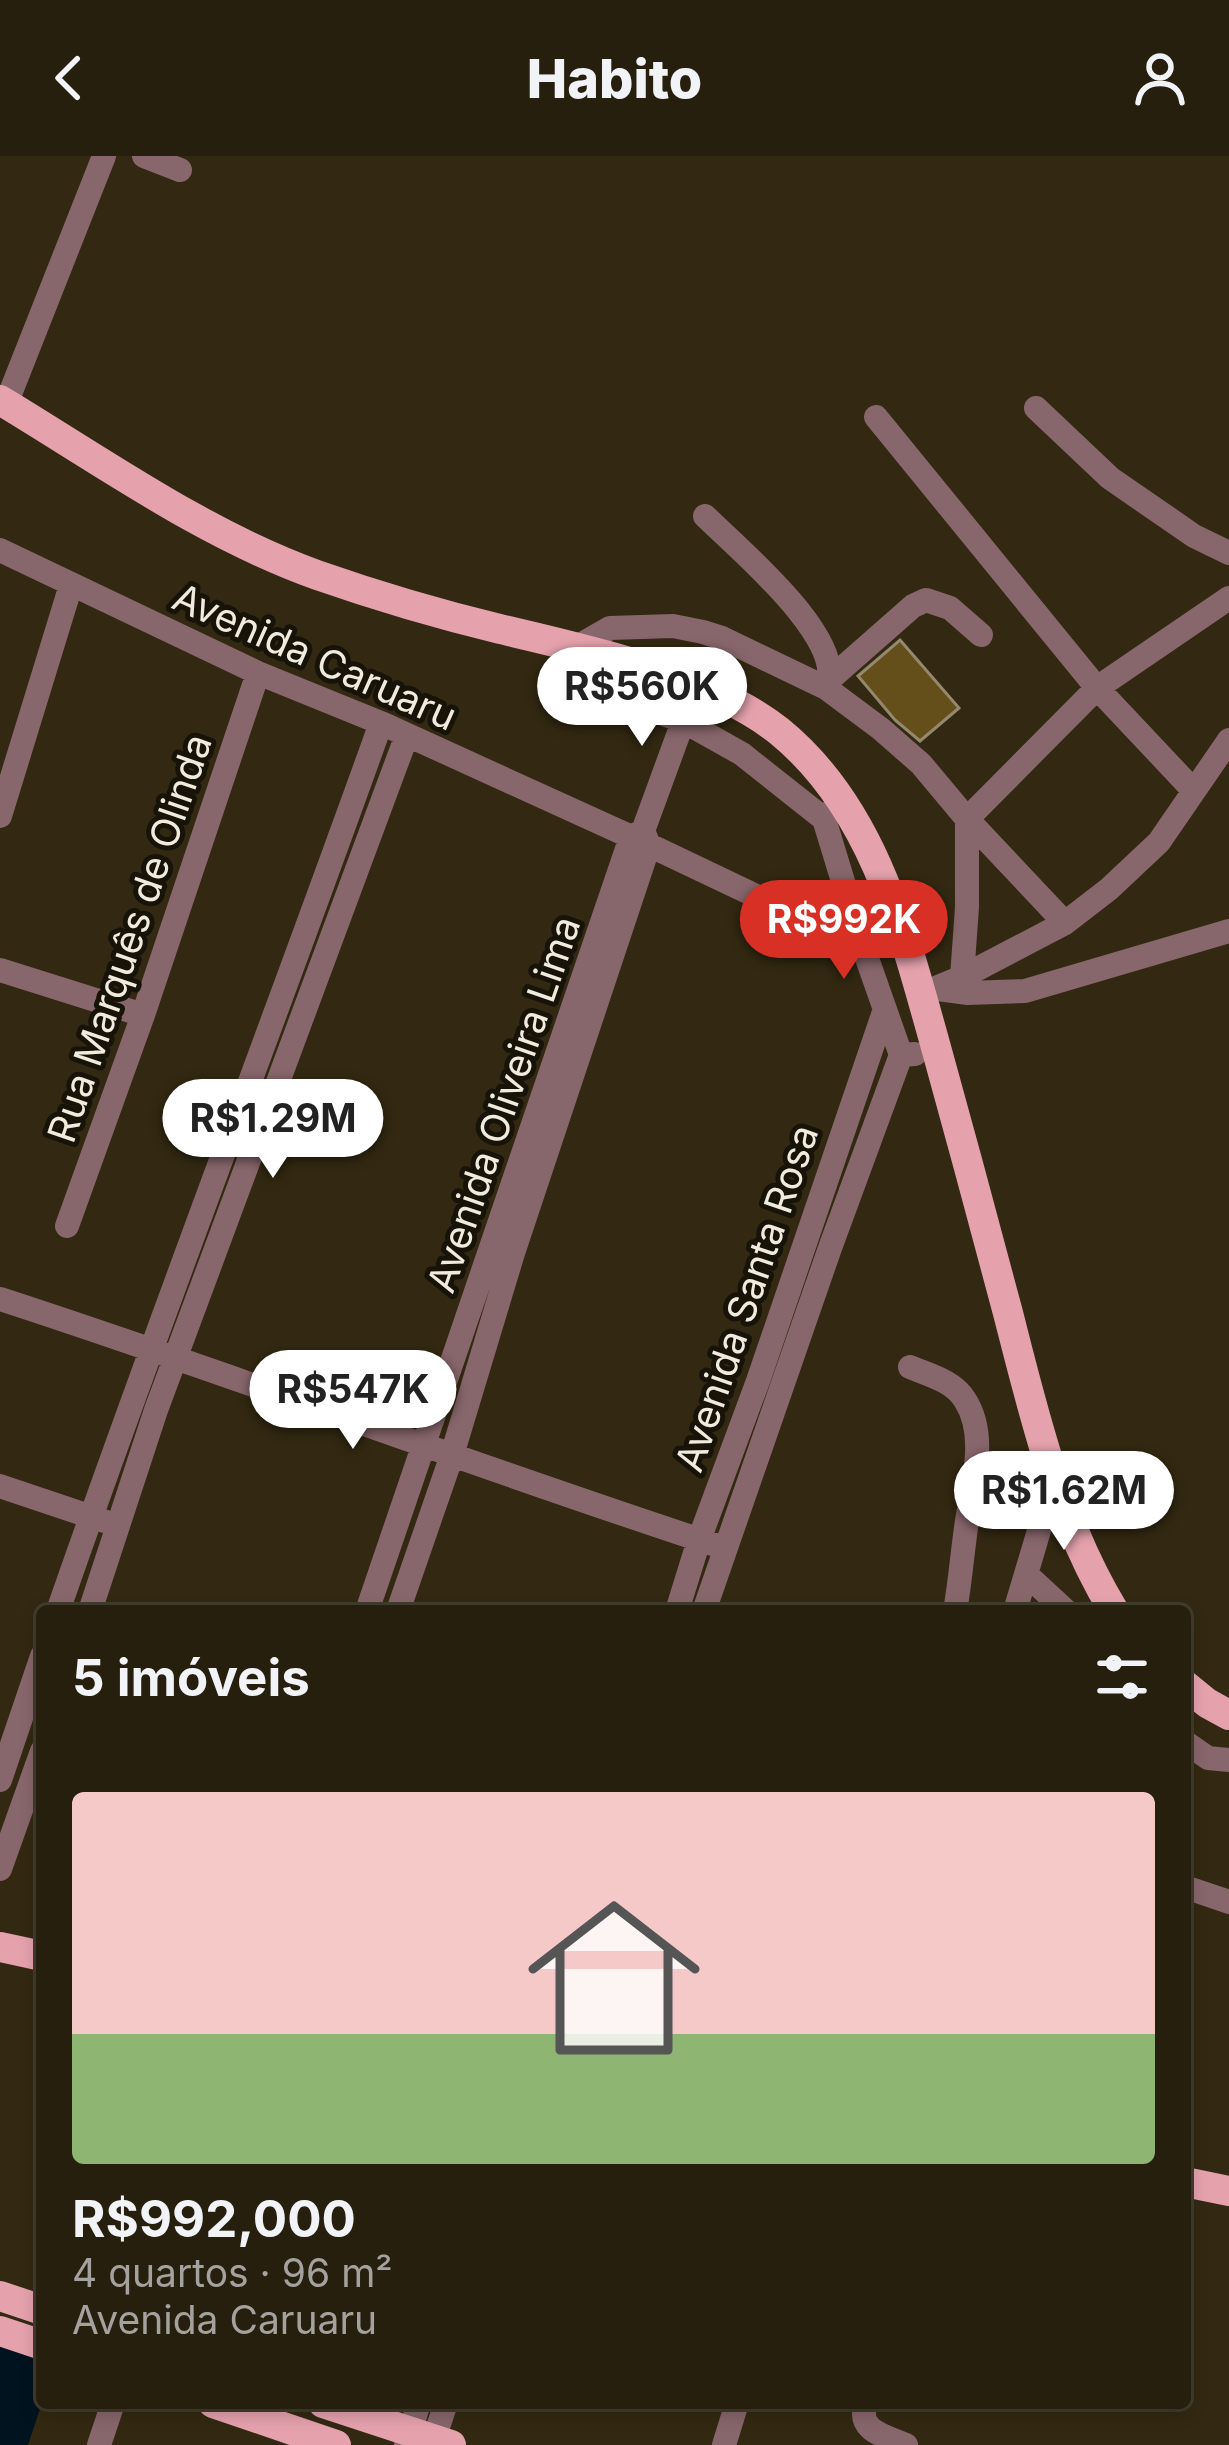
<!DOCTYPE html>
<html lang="pt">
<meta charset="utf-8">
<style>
:root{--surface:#261f0e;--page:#2e2717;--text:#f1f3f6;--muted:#a4a29e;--line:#423d2e;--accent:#d93025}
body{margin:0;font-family:Inter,sans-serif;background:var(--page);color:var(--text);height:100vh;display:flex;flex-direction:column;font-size:45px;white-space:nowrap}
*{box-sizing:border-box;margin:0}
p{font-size:39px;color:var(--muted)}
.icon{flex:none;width:66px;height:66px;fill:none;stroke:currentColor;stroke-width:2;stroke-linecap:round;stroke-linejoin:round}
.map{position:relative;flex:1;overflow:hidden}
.side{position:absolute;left:36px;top:1449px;width:1155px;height:804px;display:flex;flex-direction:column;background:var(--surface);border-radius:12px;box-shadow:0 6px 18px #0003,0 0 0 3px var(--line)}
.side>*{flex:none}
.price{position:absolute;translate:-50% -102px;padding:0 27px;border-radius:42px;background:#fff;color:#222;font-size:39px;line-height:78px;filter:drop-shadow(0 3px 6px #0008)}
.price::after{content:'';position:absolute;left:50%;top:72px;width:36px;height:27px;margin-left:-18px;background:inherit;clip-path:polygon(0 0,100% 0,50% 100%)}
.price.on{background:var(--accent);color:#fff}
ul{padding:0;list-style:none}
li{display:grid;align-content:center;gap:24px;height:636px;padding:0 36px}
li+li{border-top:3px solid var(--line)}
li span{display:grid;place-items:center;height:372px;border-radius:12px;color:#555}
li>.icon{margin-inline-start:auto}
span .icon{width:216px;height:216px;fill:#fffc;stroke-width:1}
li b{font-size:51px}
h2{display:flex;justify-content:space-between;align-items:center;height:144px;padding:0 36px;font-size:51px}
header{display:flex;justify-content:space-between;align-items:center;height:156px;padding:0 36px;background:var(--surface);font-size:54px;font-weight:800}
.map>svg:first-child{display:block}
</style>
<header><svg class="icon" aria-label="back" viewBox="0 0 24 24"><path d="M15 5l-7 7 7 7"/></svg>Habito<svg class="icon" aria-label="person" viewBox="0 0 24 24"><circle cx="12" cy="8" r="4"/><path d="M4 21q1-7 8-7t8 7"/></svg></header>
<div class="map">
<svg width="1229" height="2289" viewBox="0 0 1229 2289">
<rect width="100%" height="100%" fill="#332912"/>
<path fill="#00131e" d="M0,2187L42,2200V2247L28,2289H0Z"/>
<path fill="#644f1a" stroke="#94896f" stroke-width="3" d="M900,484L959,552L920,585L895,564L858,520Z"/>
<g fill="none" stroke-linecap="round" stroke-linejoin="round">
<path stroke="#88676c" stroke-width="24" d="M144,0L180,14
M6,248L104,0
M1036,252L1110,322L1194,380L1229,397
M876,261L1097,532L1194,635
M705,360C736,391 850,485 826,532
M0,394L258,517L381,567L649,689L863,791
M577,491L610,472L673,470L703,476L722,482L826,532L881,573L921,608L967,663V751L962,821
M830,523L913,450L926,444L950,452L981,479
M578,526L685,566L742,598L824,663L843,643
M0,660L71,429
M824,663L863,791L901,899L915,898
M1065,767L967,663L1097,532L1229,442
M0,814L143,859
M938,833L968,837L1025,835L1229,775
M921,838L962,821L1065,767L1109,733L1159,686L1229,584
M67,1070L143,859L258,517
M0,1143C243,1222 482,1313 725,1392
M910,1211C929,1219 954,1225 965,1244C989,1281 971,1332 966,1372C962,1400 960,1427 955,1455
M0,1330L104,1365
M1026,1418L1066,1455
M58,1455C161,1158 275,864 381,567
M90,1455L156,1254L407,579
M367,1455L631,681L643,675L696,530
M398,1455L452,1299L513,1097L649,689L644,677
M677,1455L699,1384L758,1225L885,853
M704,1455L830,1092L901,899
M1015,1455L1055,1321
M1185,1586L1208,1602L1229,1604
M0,1624L42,1500
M0,1713L42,1595
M1185,1731L1229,1746
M866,2247C856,2275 885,2280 906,2289
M99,2289L113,2247
M406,2289L419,2247
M432,2289L446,2247
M724,2289L737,2247"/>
<path stroke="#e5a2ad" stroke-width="30" d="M0,244C103,306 203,378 317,419C377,440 438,458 500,473C585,493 710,520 779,575C875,653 905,781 937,895C961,982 985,1070 1008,1157C1034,1259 1059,1365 1114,1455
M1185,1529L1207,1547L1229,1559
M0,1791L42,1800
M1185,2026L1229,2035
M0,2140L42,2154
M0,2175L42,2189
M213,2247L336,2289
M323,2247L451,2289"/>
</g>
<g text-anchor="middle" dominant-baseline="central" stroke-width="10" stroke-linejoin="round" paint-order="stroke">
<g font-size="39" fill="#f1ebdd" stroke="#171309">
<text transform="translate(315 500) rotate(24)">Avenida Caruaru</text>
<text transform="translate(129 782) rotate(-71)">Rua Marquês de Olinda</text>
<text transform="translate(503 948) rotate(-71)">Avenida Oliveira Lima</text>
<text transform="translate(746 1142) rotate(-71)">Avenida Santa Rosa</text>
</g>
</g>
</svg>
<b class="price" style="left:642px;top:593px">R$560K</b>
<b class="price on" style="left:844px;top:826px">R$992K</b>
<b class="price" style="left:273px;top:1025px">R$1.29M</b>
<b class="price" style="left:353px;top:1296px">R$547K</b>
<b class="price" style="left:1064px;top:1397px">R$1.62M</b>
<section class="side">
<h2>5 imóveis<svg class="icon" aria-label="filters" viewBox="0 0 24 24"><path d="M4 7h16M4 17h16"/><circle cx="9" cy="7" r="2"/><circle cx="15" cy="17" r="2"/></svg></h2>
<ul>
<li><span style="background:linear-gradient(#f6c9c9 65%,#8fb573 0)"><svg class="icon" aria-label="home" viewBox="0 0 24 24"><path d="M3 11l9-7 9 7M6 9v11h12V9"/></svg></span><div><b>R$992,000</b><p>4 quartos · 96 m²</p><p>Avenida Caruaru</p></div></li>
</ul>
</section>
</div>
